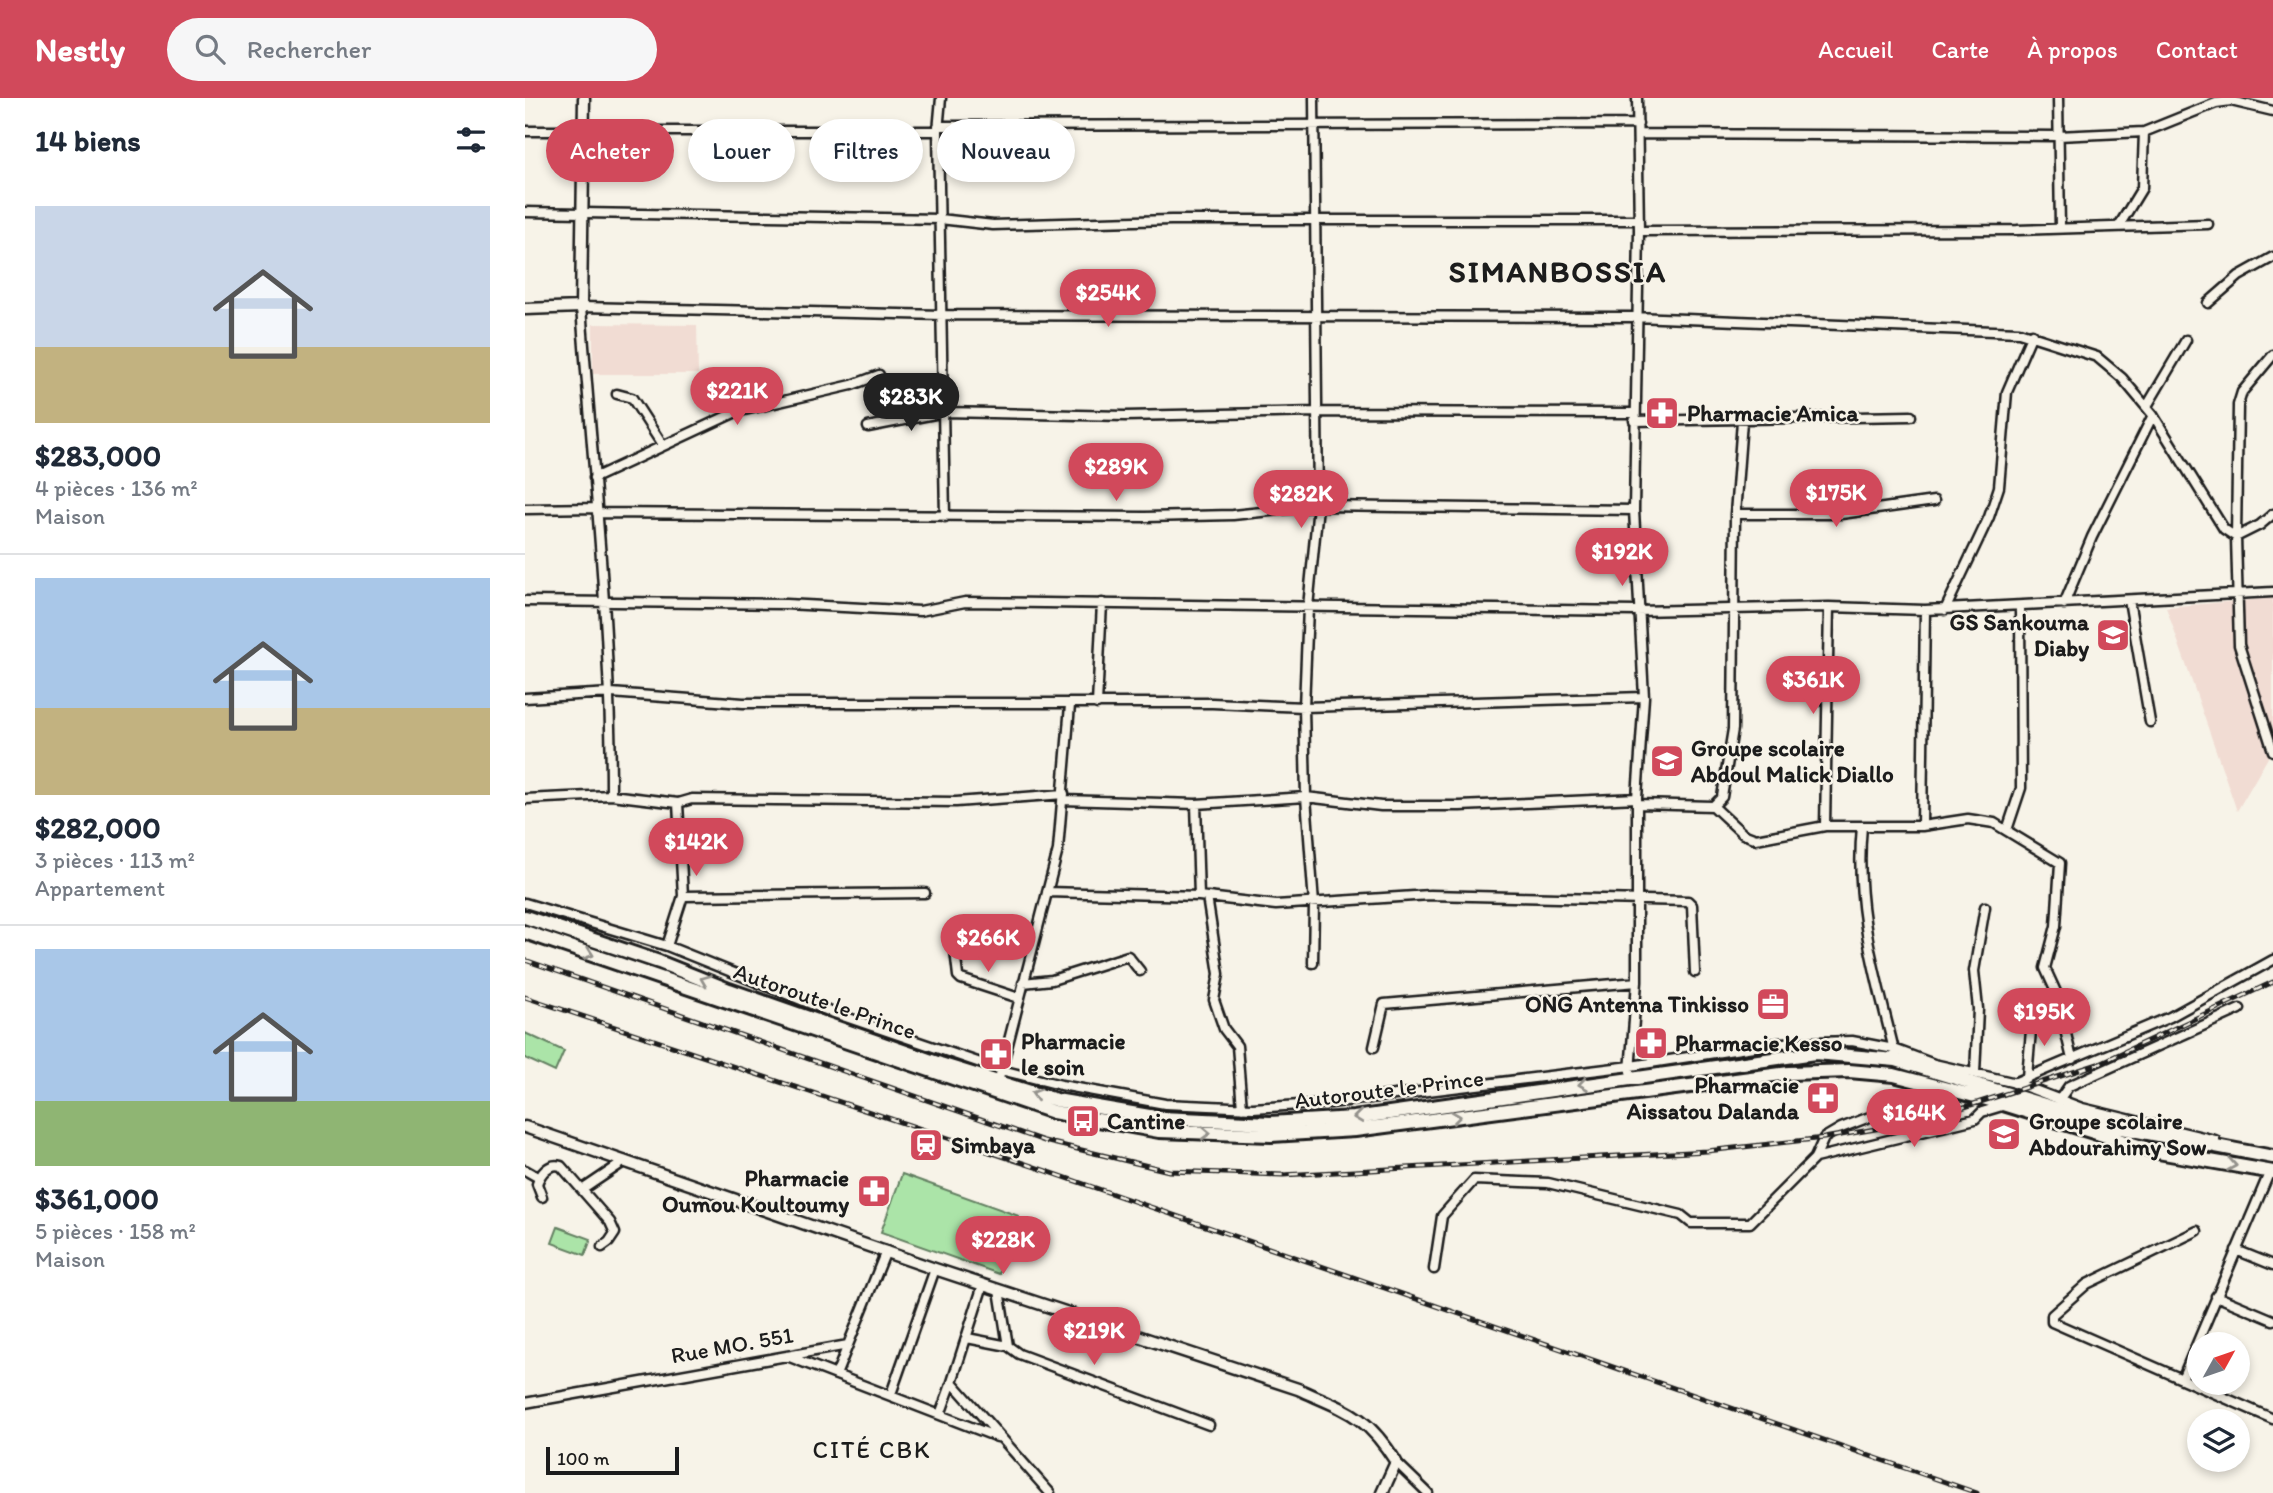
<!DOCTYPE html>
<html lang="fr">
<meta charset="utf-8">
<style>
:root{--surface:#fff;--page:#f6f6f7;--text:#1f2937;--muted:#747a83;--line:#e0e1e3;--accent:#d1495b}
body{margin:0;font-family:Itim,sans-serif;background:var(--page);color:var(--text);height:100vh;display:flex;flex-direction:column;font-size:26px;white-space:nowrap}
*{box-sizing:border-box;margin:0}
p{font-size:23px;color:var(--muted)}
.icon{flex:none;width:38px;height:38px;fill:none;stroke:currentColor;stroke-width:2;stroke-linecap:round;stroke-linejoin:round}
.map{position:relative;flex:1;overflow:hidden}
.sheet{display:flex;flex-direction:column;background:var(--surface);width:525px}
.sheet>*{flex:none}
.top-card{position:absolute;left:21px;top:21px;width:665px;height:63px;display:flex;gap:14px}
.needle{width:46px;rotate:50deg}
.fabs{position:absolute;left:1662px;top:1234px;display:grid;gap:14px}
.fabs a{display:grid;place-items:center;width:63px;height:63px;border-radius:50%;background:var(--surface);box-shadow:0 4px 10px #0003;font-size:35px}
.scale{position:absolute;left:21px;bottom:18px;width:133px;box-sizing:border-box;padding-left:7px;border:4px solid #1c1c1c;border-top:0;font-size:19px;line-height:24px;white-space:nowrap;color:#1c1c1c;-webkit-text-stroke:5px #f7f3e8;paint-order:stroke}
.price{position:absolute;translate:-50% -60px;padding:0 16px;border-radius:24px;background:var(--accent);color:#fff;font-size:23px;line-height:46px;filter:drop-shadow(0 2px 4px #0008)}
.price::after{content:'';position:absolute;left:50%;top:42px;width:21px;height:16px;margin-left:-10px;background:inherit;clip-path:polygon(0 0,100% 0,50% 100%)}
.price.active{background:#222;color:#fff}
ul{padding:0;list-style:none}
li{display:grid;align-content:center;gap:14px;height:371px;padding:0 35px}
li+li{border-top:2px solid var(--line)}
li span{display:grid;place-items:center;height:217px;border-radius:0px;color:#555}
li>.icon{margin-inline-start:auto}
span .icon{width:126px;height:126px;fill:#fffc;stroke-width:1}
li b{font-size:30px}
h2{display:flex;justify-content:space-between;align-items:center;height:84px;padding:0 35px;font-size:30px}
.tag{padding:0 24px;border-radius:32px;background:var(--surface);box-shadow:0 4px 10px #0003;font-size:24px;line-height:63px}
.tag.active{background:var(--accent);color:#fff}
header{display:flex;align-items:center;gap:42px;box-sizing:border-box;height:98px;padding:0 35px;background:var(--accent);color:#fff}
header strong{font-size:33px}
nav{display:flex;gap:38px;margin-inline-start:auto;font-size:24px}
.search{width:490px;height:63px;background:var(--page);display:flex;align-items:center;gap:18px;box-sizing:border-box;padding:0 24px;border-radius:38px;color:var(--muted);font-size:26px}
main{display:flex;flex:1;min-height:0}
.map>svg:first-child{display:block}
</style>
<header>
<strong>Nestly</strong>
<div class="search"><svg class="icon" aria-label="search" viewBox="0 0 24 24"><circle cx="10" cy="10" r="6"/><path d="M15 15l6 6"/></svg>Rechercher</div>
<nav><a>Accueil</a><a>Carte</a><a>À propos</a><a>Contact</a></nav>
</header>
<main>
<section class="sheet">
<h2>14 biens<svg class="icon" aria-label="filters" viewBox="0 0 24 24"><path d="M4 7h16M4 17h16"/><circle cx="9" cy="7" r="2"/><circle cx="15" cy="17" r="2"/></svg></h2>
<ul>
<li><span style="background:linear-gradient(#c9d6e8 65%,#c2b280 0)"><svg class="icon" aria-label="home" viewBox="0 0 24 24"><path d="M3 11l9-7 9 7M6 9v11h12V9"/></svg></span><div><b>$283,000</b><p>4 pièces · 136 m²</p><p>Maison</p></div></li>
<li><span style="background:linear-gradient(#a9c7e8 60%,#c2b280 0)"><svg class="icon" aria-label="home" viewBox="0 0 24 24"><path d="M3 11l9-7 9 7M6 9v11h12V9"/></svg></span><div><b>$282,000</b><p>3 pièces · 113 m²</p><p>Appartement</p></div></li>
<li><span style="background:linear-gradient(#a9c7e8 70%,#8fb573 0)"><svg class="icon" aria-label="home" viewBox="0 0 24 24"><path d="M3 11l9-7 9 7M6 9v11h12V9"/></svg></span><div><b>$361,000</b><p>5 pièces · 158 m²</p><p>Maison</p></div></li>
</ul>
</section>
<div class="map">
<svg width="1748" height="1395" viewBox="0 0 1748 1395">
<rect width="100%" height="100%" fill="#f7f3e8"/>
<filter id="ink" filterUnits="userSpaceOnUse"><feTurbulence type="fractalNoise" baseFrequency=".0143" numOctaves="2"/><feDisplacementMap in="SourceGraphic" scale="14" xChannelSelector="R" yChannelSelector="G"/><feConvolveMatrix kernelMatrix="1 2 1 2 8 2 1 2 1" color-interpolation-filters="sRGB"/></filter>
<g filter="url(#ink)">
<path fill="#f1dcd3" d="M68,226L172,227L173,276H68Z
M1748,500V651L1712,713L1641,509Z"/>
<path fill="#abe4a8" stroke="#648062" stroke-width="2" d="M0,935L39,953L30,974L0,960Z
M377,1076L494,1118L474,1176L356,1134Z
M33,1129L66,1141L60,1157L27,1145Z"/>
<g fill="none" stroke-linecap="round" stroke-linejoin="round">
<g stroke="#1c1c1c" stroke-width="13">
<path id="minor" d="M416,0L413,33L420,419
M1533,0L1535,130
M413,28L1113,26
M0,33H413
M1114,36L1533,38L1619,34L1691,5L1706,3L1748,13
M0,114L415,121L468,127L646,122H1113
M1595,126L1617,90L1619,34
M1114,133L1492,132L1683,126
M1683,205L1714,178L1748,159
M1748,257L1717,294L1713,307L1711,439L1714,547L1748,653
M92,296L107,300L138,348
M1622,308L1661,242
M1109,323L1386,318
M343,329L420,314L600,318L792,314L1109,315
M69,380L211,314L327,287L354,277
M0,411L71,410
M72,415L620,419L708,417L793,408L1109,412
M1210,416H1316L1409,403
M1604,502L1625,624
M0,503L261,506L395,513L440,504L1112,513L1304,509L1400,512L1748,494
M1539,506L1567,439L1628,317
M1420,512L1464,419L1474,389L1482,294L1507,236
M0,600L86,595L218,605H687L779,609L1119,599
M572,606L577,505
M86,697C86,534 68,372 56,209L418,217L1110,219L1494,234L1572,259L1597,280L1628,317L1699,431L1711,439L1735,427L1748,416
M0,701L86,697L153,705L167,701L431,704L539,696
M538,702L671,706L781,699L856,708H935L1112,700
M671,706L674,798
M1113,706L1188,708L1197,699L1208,631L1210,416L1217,323
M1188,708L1218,736L1231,741L1300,728H1397L1443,721L1469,725L1535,765L1531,828L1520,870L1531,894L1547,961
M1300,728L1304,509
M1337,728C1329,811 1351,877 1370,956
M1397,728L1400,512
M1482,732L1496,690L1495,510
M522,794L674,798L751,807L905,797L1163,803L1167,807L1170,874
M158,798L400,795
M682,799L694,876L689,902L699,931L712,948L717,1010
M0,805L142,848L306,914L476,972L536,987L640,1006L728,1010L805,1005L1106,968L1254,945L1327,943L1369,951L1409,966L1491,985L1557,1010L1690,1042
M142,848L158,798L153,705
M430,852L433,878L436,881L494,900
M788,865L789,806L781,699L779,609L783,509L793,408L789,0
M498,885L527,882L603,858L615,873
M849,949L859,906L1112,884
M1105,973L1112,884V700L1119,599L1109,412L1114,133L1112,0
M1450,975L1453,911L1449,873L1460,809
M475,977L533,752L545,607
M1502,979L1507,921
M1489,985L1645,919L1748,862
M1534,1002L1544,988L1715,911
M1290,1060L1450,1021L1457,1014L1477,1008
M0,1072L14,1080
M57,1092L85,1124L90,1135L84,1144L77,1149
M17,1099L12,1086C15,1076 24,1064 36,1068L57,1092L100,1063
M1672,1133L1562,1186L1527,1217V1224L1748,1321
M1711,1152L1748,1167
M909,1171L917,1118L949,1082L1023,1085L1156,1117L1166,1125H1225L1290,1060L1299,1040L1316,1030L1404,996L1407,986
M458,1187L427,1284L525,1395
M474,1192L483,1248L494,1256L684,1327
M1691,1198L1748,1222
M442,1240L483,1248
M262,1258L472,1339
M311,1277L323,1247
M1657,1281L1745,1073
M366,1296L410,1171
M0,1305L323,1247L361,1153
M416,1314L427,1284
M871,1364L903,1395"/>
</g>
<g stroke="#1c1c1c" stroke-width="15">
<path id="tertiary" d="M0,211L56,209L59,0
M0,1029L410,1171L773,1291C822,1313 841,1316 871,1364L857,1395"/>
</g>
<g stroke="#1c1c1c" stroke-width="18">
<path id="primary" d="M0,819L134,864L204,892L415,966L531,1002L636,1020L745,1025L829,1020L1290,955L1371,962L1592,1029L1748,1059
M0,834L528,1014L634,1033L746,1037L830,1032L1264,975L1324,973L1369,977L1465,1002L1633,1054L1748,1074"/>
</g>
<use href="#minor" stroke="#f7f3e8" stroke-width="8"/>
<use href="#tertiary" stroke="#f7f3e8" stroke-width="10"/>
<use href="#primary" stroke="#f7f3e8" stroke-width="12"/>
<g stroke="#1c1c1c" stroke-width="5">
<path id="rail" d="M0,862L519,1043L644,1073L758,1077L1182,1053L1299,1040L1396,1023L1573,966L1748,884
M0,899L510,1069L1452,1395"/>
</g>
<use href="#rail" stroke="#f7f3e8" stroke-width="2.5" stroke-dasharray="8" stroke-linecap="butt"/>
</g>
<defs><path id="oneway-chevron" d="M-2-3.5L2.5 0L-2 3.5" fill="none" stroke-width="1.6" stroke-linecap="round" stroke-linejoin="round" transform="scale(1.75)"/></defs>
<g stroke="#94928c">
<use href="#oneway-chevron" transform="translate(64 856) rotate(19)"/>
<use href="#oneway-chevron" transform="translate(180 882) rotate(-158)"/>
<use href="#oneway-chevron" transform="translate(1058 986) rotate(172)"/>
<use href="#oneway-chevron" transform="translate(511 996) rotate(-163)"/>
<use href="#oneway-chevron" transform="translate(833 1019) rotate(173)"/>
<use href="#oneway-chevron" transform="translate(931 1019) rotate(-7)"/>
<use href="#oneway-chevron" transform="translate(681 1035) rotate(2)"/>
<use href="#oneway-chevron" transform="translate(1707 1067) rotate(10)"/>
</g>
</g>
<defs>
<g id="pharmacy-square" transform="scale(1.75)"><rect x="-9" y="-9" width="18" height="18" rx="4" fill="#d1495b" stroke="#f7f3e8"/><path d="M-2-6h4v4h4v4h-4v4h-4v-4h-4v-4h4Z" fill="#fff"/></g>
<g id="school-square" transform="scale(1.75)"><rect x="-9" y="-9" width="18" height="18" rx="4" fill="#d1495b" stroke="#f7f3e8"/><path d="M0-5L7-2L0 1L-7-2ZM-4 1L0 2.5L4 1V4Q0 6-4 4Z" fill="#fff"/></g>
<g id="office-square" transform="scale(1.75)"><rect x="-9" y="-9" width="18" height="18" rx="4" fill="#d1495b" stroke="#f7f3e8"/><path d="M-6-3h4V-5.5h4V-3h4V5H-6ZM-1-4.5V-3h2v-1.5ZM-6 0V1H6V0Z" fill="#fff"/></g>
<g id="bus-square" transform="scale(1.75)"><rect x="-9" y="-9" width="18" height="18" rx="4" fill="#d1495b" stroke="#f7f3e8"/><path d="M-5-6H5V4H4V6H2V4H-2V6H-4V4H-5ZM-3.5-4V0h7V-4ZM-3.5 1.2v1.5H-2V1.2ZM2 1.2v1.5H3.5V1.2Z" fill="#fff"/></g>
<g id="station-square" transform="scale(1.75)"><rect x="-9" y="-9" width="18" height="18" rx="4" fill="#d1495b" stroke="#f7f3e8"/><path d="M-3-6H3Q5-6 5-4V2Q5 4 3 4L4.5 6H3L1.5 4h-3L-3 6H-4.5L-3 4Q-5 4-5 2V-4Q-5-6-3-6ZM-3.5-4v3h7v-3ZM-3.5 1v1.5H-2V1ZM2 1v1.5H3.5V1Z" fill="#fff"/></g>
</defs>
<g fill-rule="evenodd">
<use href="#pharmacy-square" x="1137" y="315"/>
<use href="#school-square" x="1588" y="537"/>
<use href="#school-square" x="1142" y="663"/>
<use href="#office-square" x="1248" y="906"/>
<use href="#pharmacy-square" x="1126" y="945"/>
<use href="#pharmacy-square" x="471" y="956"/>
<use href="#pharmacy-square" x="1298" y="1000"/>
<use href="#bus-square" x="558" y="1023"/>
<use href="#school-square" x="1479" y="1036"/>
<use href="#station-square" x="401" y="1047"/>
<use href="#pharmacy-square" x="349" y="1093"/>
</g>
<g text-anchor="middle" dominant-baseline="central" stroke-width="5" stroke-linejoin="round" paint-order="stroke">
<g font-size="23" font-weight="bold" fill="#1c1c1c" stroke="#f7f3e8" text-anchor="start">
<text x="1162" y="315">Pharmacie Amica</text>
<text x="1564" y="524" text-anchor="end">GS Sankouma<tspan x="1564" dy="26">Diaby</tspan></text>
<text x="1166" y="650">Groupe scolaire<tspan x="1166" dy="26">Abdoul Malick Diallo</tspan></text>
<text x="1224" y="906" text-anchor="end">ONG Antenna Tinkisso</text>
<text x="496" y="943">Pharmacie<tspan x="496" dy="26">le soin</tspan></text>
<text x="1150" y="945">Pharmacie Kesso</text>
<text x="1274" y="987" text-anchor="end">Pharmacie<tspan x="1274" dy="26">Aissatou Dalanda</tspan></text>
<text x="582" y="1023">Cantine</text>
<text x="1504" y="1023">Groupe scolaire<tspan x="1504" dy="26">Abdourahimy Sow</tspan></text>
<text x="426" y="1047">Simbaya</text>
<text x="324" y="1080" text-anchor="end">Pharmacie<tspan x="324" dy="26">Oumou Koultoumy</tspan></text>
</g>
<g font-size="23" fill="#1c1c1c" stroke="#f7f3e8">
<text transform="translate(300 903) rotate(19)">Autoroute le Prince</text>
<text transform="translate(864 991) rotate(-7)">Autoroute le Prince</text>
<text transform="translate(207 1247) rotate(-10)">Rue MO. 551</text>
</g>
<g font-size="24" letter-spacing="2" fill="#1c1c1c" stroke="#f7f3e8">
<text x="347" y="1351">CITÉ CBK</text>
</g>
<g font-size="30" font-weight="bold" letter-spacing="2" fill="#1c1c1c" stroke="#f7f3e8">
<text x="1033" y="173">SIMANBOSSIA</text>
</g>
</g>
</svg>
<div class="fabs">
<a><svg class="needle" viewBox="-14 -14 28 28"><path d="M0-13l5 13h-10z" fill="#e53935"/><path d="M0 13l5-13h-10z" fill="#747a83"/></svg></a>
<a><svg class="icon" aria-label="layers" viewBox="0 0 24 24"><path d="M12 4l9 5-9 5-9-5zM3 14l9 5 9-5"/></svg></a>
</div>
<div class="scale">100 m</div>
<b class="price" style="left:583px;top:231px">$254K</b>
<b class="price" style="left:212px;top:329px">$221K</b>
<b class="price active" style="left:386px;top:335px">$283K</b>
<b class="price" style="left:591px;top:405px">$289K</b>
<b class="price" style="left:1311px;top:431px">$175K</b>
<b class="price" style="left:776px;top:432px">$282K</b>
<b class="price" style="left:1097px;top:490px">$192K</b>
<b class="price" style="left:1288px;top:618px">$361K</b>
<b class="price" style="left:171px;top:780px">$142K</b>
<b class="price" style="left:463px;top:876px">$266K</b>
<b class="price" style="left:1519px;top:950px">$195K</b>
<b class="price" style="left:1389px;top:1051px">$164K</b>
<b class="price" style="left:478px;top:1178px">$228K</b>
<b class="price" style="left:569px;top:1269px">$219K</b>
<div class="top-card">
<a class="tag active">Acheter</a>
<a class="tag">Louer</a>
<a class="tag">Filtres</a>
<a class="tag">Nouveau</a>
</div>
</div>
</main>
